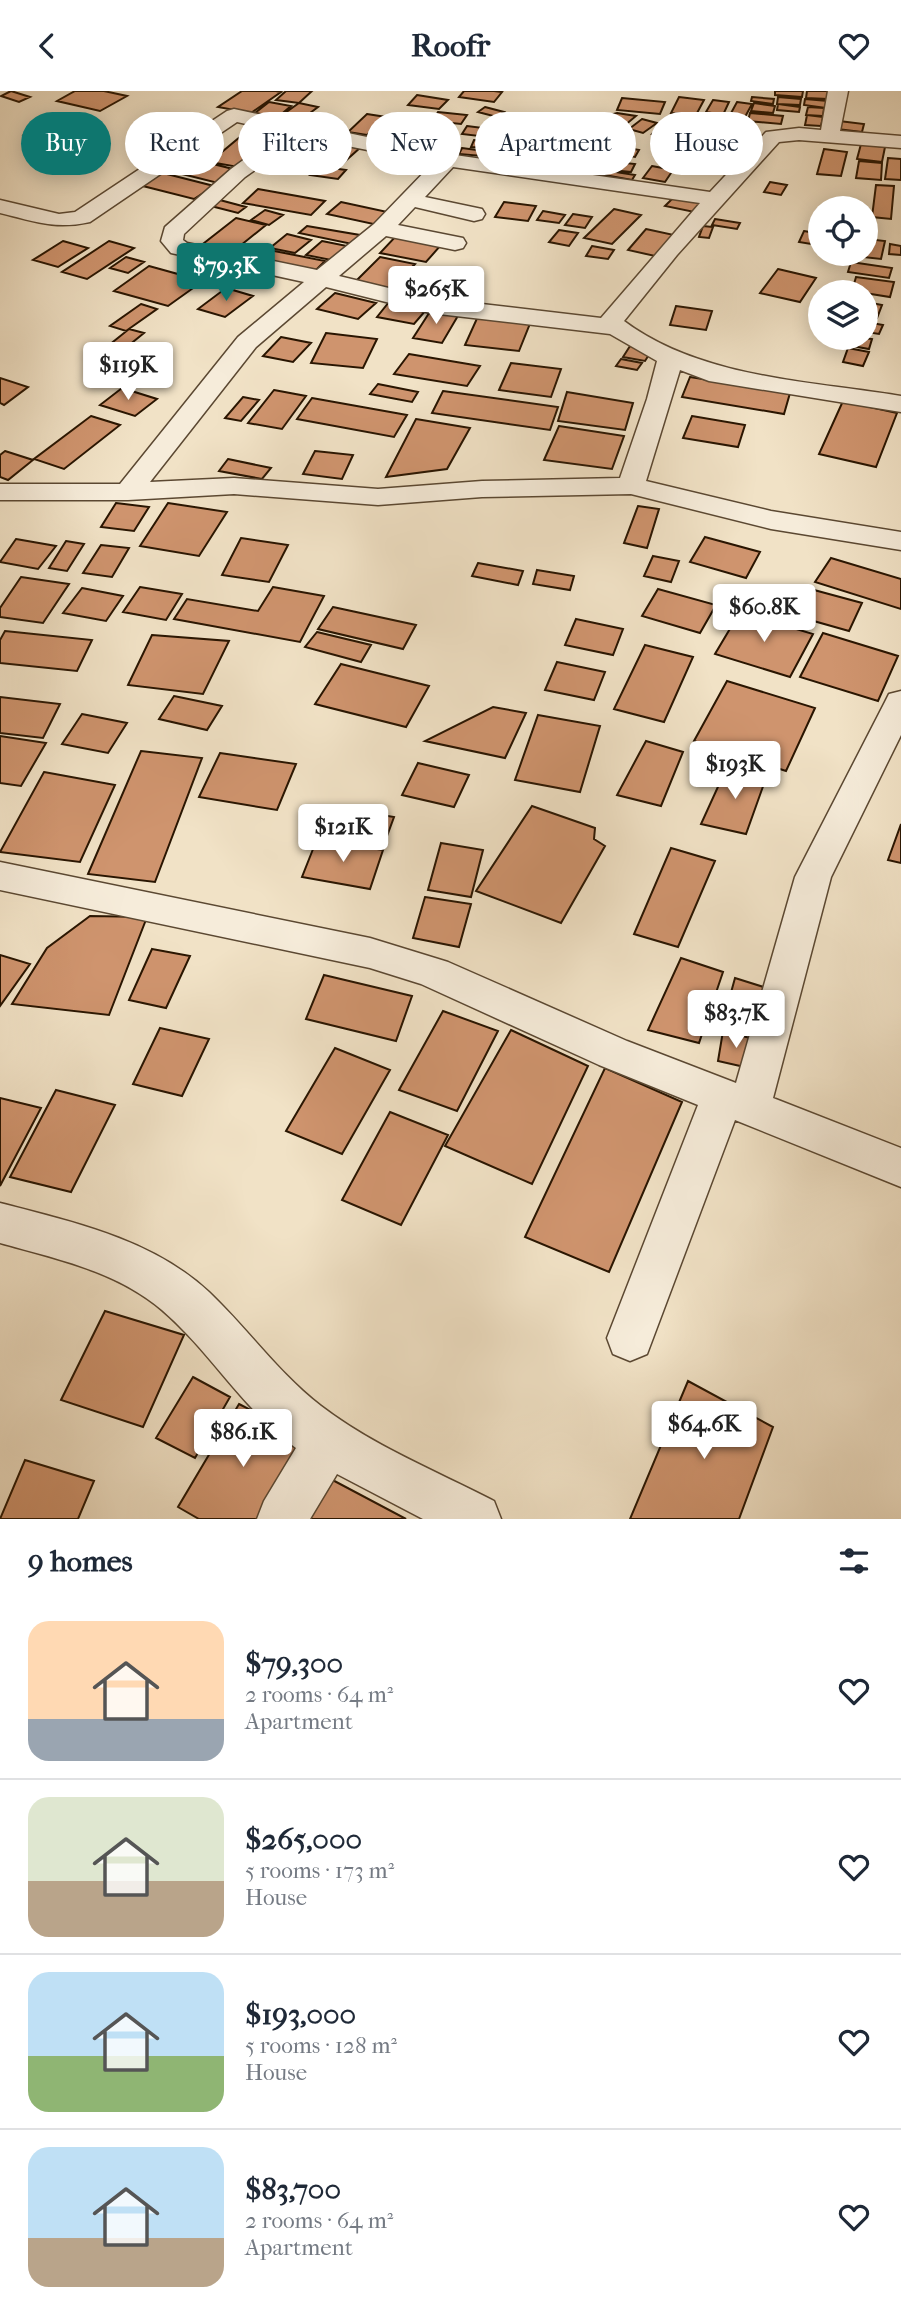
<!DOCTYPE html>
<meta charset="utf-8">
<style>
:root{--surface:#fff;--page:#f6f6f7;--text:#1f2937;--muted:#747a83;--line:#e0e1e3;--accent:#0f766e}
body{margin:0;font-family:"IM FELL French Canon",serif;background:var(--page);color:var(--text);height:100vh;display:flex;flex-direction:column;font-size:26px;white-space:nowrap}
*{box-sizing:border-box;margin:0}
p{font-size:23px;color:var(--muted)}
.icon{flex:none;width:38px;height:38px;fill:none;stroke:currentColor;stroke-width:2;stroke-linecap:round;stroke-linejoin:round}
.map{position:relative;height:1428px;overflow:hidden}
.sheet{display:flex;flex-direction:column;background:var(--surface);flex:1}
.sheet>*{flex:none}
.guide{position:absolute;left:21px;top:21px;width:859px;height:63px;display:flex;gap:14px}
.buttons{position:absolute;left:808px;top:105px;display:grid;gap:14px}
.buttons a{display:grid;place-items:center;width:70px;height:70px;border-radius:50%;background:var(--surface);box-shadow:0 4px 18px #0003;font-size:35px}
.price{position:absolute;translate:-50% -60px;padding:0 16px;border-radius:7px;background:#fff;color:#222;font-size:23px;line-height:46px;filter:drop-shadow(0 2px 4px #0008)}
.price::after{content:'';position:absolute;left:50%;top:42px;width:21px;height:16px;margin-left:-10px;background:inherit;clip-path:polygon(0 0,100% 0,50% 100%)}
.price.current{background:var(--accent);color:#fff}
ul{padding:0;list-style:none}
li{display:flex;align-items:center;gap:21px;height:175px;padding:0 28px}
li+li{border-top:2px solid var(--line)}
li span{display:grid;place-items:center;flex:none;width:196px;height:140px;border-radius:21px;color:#555}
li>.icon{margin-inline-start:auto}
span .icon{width:84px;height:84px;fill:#fffc;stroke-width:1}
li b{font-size:30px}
h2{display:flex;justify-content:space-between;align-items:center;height:84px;padding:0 28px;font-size:30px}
.chip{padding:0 24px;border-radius:32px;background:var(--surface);box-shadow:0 4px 18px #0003;font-size:24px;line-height:63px}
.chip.current{background:var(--accent);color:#fff}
header{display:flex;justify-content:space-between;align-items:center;height:91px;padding:0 28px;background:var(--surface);font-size:32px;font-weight:700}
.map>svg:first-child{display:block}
</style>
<header><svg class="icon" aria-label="back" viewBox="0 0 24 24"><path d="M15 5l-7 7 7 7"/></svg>Roofr<svg class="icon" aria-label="heart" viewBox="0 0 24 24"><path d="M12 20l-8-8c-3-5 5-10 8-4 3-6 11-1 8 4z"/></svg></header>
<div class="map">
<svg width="901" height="1428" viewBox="0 0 901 1428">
<rect width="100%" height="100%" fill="#f1e2c6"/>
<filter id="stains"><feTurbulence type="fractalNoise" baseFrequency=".00286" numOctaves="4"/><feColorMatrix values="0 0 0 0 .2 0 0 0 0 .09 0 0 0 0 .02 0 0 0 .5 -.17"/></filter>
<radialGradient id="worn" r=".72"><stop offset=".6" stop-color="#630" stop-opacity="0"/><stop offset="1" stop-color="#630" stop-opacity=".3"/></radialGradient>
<path fill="#cf946e" stroke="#291501" stroke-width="2" d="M11,0L30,6L19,11L1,5Z
M75,0H104L127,5L100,20L57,10Z
M242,0H276L281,1L251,22L218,16Z
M286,0H312L299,12L276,9Z
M464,0H494L502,1L494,11L459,6Z
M775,0H803L802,6L775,4Z
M807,0H828V8L806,7Z
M417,4L448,9L439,18L408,14Z
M679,6L704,9L696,24L671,22Z
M752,6L774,8L773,13L751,10Z
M778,6L801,8L800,14L777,13Z
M622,7L665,11L660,23L617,19Z
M805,8L828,10L826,17L804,14Z
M713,9L729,11L723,24L706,21Z
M269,11L291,15L278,26L255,22Z
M737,11L752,13L745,26L730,24Z
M299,12L318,16L298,31L278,27Z
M754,12L775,15L773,22L751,20Z
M778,13L800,16L799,21L777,19Z
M485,16L504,21L497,26L478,21Z
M808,16L824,17L823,25L806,24Z
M438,21L467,24L461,33L432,30Z
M617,22L636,25L618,40L577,33Z
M750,22L783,25L781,33L748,30Z
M367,23L386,26L367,44L348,41Z
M179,24L212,30L193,44L159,37Z
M532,24L548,26L538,39L521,37Z
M807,24L823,26L821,35L805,34Z
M642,28L657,32L643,42L629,38Z
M494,30L510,32L506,39L490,37Z
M839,30L864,33L862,41L837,38Z
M46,31L85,41L62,54L24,44Z
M663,31L683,35L673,47L652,43Z
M253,35L280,40L238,76L210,71Z
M467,35L483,37L479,45L462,43Z
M706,35L738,40L721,63L688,57Z
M572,37L620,44L614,52L565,44Z
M517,39L538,42L528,56L507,53Z
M156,43L172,47L158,55L142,51Z
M296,43L362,55L341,74L274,61Z
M474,49L491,51L488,57L471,56Z
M861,53L885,56L882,71L857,68Z
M504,56L520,58L511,72L494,69Z
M622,56L639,59L635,66L618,63Z
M462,57L484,60L482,65L459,63Z
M824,58L847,61L841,85L817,83Z
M528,60L552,64L544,73L521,69Z
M181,65L237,79L218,92L162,78Z
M274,67L299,72L290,79L265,75Z
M888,67L901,68V89L885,88Z
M859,70L882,72L881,89L856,87Z
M616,71L635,73L631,81L611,79Z
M317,75L346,79L338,88L310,84Z
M652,75L673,79L665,91L643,87Z
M603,79L635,84L632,89L599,83Z
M155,80L214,95L194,108L135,93Z
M770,91L787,94L781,104L764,101Z
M876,94L894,95L891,128L872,126Z
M258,98L325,110L311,124L243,112Z
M674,106L707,113L699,122L665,115Z
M216,108L246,116L238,122L207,114Z
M341,111L392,122L378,134L327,123Z
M504,111L536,115L528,130L495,126Z
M614,118L641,124L612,153L584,147Z
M265,119L283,124L269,134L251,129Z
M543,120L565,124L559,132L537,129Z
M573,123L592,126L585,137L565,134Z
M236,127L266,134L230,163L199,156Z
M715,128L740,132L737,138L712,134Z
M307,135L360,144L352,153L299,142Z
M703,135L713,136L709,147L699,146Z
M646,138L674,144L655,165L628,159Z
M559,139L578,142L569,155L549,151Z
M804,140L821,143L817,154L799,151Z
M287,143L311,149L295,162L270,157Z
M396,145L441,154L426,171L380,162Z
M867,148L885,150L881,168L863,166L866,163Z
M63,150L88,157L58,176L33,169Z
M109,150L134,157L87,188L62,181Z
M322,150L347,155L331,169L306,164Z
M890,153L901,155V164L889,163Z
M592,155L614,159L608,168L586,165Z
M264,158L325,170L316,179L255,167Z
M126,166L144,171L128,182L110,177Z
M380,166L415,173L388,201L352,194Z
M851,171L892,177L889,187L848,181Z
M149,175L203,190L168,215L114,200Z
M424,177L456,184L431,212L399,205Z
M778,178L816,187L800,211L760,202Z
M856,186L894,191L890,206L852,200Z
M226,197L253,205L225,226L198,218Z
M335,202L376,212L358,228L317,218Z
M389,211L426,219L414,233L377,226Z
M866,211L882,214L877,227L866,225Z
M141,213L157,218L126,240L110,235Z
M676,215L712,220L706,239L670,234Z
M431,219L459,223L442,252L413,247Z
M479,223L531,230L519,260L465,254Z
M866,231L883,234L879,243L866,241Z
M129,238L144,242L112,268L98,263Z
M326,242L377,248L363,277L311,272Z
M281,246L311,252L293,271L263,265Z
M844,247H863L872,248L869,258L841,253Z
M630,255L652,259L645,270L623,266Z
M848,257L869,261L863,275L843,271Z
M409,263L480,275L467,295L394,283Z
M621,268L642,272L637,279L616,275Z
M511,272L561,278L551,306L499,299Z
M690,286L790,302L784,323L682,306Z
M0,287L28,296L4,314L0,312Z
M378,293L418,301L412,311L370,303Z
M122,297L157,308L135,325L100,314Z
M274,299L306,305L282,338L248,332Z
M443,300L558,316L550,339L432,322Z
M567,301L633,312L625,339L558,330Z
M243,306L259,309L241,330L225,327Z
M312,307L407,324L394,346L297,328Z
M843,310L897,322L876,376L819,363Z
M91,325L120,334L64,378L34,368Z
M692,325L745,334L738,356L683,347Z
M416,328L470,337L447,378L386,386Z
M559,335L624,345L612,378L544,369Z
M5,360L33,369L8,389L0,386V364Z
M315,360L353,364L342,388L303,383Z
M228,368L271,377L262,388L219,380Z
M116,412L149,416L134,440L101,436Z
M168,412L227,421L199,465L140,455Z
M638,415L659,418L647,457L624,452Z
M705,446L760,461L746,487L690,471Z
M241,447L288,454L269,491L222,484Z
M16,448L56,455L38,478L0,471Z
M66,450L84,453L67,480L49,477Z
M101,454L129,457L112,486L83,482Z
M653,465L679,470L671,491L644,485Z
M831,467L901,488V518L815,491Z
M478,472L523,480L518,494L472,485Z
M537,479L574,485L570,499L533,493Z
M21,486L69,493L43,532L0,526V517Z
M140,496L182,503L166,529L123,521Z
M273,496L324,505L300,551L174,528L187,508L258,520Z
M803,496L862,512L849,540L789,523Z
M82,497L123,505L106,530L63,522Z
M658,498L716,514L700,542L642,525Z
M333,516L416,534L403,558L318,538Z
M740,521L813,543L790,586L715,563Z
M576,528L623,538L613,564L565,554Z
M5,540L92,549L77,580L0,572V549Z
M317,541L371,554L361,571L305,556Z
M823,542L898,565L878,610L800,586Z
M152,544L229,550L203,603L128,594Z
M645,554L693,566L664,631L614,618Z
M557,571L605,581L594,609L545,599Z
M341,573L429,595L406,636L315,613Z
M727,590L815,617L786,680L694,650Z
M174,605L222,615L207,639L159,628Z
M0,606L60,613L43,647L0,642Z
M493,616L526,622L505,667L425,650Z
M82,623L127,632L108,662L62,653Z
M538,624L600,635L580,701L515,689Z
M0,645L46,652L21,695L0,692Z
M646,650L683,661L661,715L617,704Z
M141,660L202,667L155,791L88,783Z
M220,662L296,673L277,719L199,706Z
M418,672L469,684L454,716L402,704Z
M727,676L766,687L746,743L701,733Z
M44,681L115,694L80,771L0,761Z
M532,715L595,737L594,748L605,755L561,832L476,800Z
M340,717L394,726L383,756L329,747Z
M901,733V772L888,769Z
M317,748L383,759L370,798L302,786Z
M441,752L483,759L471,806L428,799Z
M671,757L715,770L678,856L634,843Z
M425,806L471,813L459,856L413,847Z
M90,825L147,826L109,924L12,913L47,857Z
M152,858L190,865L166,917L129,909Z
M0,864L30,873L0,915Z
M681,867L723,881L699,952L648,939Z
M324,884L412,905L396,950L306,928Z
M735,887L770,898L761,946L721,938Z
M443,920L498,940L457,1020L399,999Z
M160,937L209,948L182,1005L133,993Z
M511,939L588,975L532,1093L445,1055Z
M723,940L754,948L749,977L718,970Z
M335,957L390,979L342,1063L286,1040Z
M605,977L682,1011L609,1181L525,1146Z
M56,999L115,1014L71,1101L10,1086Z
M0,1007L41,1017L0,1095Z
M390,1021L448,1044L401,1134L342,1109Z
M105,1220L184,1244L143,1336L61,1309Z
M193,1286L230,1306L195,1367L156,1347Z
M688,1290L773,1336L739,1428H630Z
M239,1313L307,1348L262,1428H199L178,1416Z
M25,1369L94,1390L78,1428H0Z
M325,1385L406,1428H301Z"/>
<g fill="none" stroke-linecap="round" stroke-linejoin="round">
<g stroke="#5b4832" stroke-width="3">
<path id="minor" d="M828,0H848L840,40L901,45V57L799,49L779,51L677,164L624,230C700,287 809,290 901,305V321L709,290L680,279L646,390L771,420L901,441V459L771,438L631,403L482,406L378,414L234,403L128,409H0V393H120L238,246L304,191L171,162L161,150L165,136L231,78L282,41L237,31L90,131C54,139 34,130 0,122V109L59,123L75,121L227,20L234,18L448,63L710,101L766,41L799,37L821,39ZM302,46L433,72L374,133L317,179L187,152L183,149L184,143L245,86ZM453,76L700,112L601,227L430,207L339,185L386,145L455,159L463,157L466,152L463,147L398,134L415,116L474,130L482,128L485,123L482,118L425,106ZM326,196L430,222L610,243L657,270L647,308L620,387L482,390L378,398L234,387L150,391L256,256Z
M901,600V644L831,786L773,1007L901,1057V1096L735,1029L647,1263L630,1270L613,1263L607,1247L698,1014L599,974L421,893L370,877L0,799V771L370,847L448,871L627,950L736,992L795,786L885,611L889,603Z
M0,1112C73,1131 152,1148 209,1201C248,1238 278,1282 321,1315C373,1355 436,1380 494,1410L501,1428H423L337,1383L310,1428H257L264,1410L296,1357C243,1319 211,1261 162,1219C116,1180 57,1168 0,1152Z"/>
</g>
<use href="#minor" fill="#f6ecda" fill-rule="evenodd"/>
</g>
<rect width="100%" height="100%" filter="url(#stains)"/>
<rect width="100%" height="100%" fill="url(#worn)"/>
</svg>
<div class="buttons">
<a><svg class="icon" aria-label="locate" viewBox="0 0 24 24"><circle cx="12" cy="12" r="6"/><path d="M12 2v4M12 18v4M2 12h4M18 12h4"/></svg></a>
<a><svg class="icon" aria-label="layers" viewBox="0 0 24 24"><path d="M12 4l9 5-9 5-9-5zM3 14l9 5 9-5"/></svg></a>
</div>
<b class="price current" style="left:226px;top:212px">$79.3K</b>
<b class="price" style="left:436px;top:235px">$265K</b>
<b class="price" style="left:128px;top:311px">$119K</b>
<b class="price" style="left:764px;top:553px">$60.8K</b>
<b class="price" style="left:735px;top:710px">$193K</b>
<b class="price" style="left:343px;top:773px">$121K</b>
<b class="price" style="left:736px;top:959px">$83.7K</b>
<b class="price" style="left:704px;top:1370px">$64.6K</b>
<b class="price" style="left:243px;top:1378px">$86.1K</b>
<div class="guide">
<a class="chip current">Buy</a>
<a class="chip">Rent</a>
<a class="chip">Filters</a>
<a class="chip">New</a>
<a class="chip">Apartment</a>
<a class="chip">House</a>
</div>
</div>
<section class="sheet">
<h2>9 homes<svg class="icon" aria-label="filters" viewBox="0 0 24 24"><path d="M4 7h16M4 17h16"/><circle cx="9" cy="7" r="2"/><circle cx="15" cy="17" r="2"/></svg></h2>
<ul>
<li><span style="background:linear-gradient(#ffd9b3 70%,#9aa5b1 0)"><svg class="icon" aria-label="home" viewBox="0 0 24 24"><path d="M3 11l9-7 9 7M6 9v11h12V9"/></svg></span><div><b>$79,300</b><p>2 rooms · 64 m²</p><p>Apartment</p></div><svg class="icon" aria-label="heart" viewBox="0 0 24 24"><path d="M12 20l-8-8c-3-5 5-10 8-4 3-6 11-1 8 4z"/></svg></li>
<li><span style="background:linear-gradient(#dfe7d0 60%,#b9a48a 0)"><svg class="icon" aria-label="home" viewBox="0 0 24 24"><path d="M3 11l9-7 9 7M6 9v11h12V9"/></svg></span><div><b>$265,000</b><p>5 rooms · 173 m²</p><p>House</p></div><svg class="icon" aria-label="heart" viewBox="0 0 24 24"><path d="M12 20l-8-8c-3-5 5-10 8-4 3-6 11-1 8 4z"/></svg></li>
<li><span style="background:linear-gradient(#bfe0f5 60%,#8fb573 0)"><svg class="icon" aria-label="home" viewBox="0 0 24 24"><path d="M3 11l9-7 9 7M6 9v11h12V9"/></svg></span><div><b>$193,000</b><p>5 rooms · 128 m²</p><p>House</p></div><svg class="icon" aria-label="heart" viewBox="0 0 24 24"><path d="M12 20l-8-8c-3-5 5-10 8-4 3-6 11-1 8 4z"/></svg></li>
<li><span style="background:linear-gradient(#bfe0f5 65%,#b9a48a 0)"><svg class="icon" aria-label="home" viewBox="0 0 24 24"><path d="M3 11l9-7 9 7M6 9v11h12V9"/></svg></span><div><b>$83,700</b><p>2 rooms · 64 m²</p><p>Apartment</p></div><svg class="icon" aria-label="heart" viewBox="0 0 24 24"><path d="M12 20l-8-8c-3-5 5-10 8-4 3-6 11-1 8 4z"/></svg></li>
</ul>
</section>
